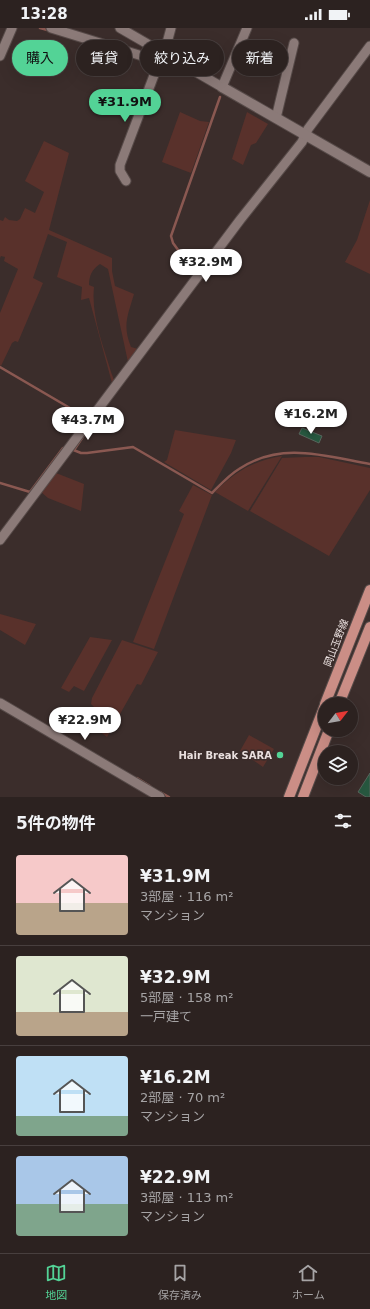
<!DOCTYPE html>
<html lang="ja">
<meta charset="utf-8">
<style>
:root{--surface:#2c2220;--page:#342a29;--text:#f1f3f6;--muted:#a6a4a5;--line:#483f3e;--accent:#53d396}
body{margin:0;font-family:"DejaVu Sans","Noto Sans JP",sans-serif;background:var(--page);color:var(--text);height:100vh;display:flex;flex-direction:column;font-size:15px;white-space:nowrap}
*{box-sizing:border-box;margin:0}
p{font-size:13px;color:var(--muted)}
.icon{flex:none;width:22px;height:22px;fill:none;stroke:currentColor;stroke-width:2;stroke-linecap:round;stroke-linejoin:round}
.map{position:relative;height:769px;overflow:hidden}
.sheet{display:flex;flex-direction:column;background:var(--surface);flex:1}
.sheet>*{flex:none}
.hud{position:absolute;left:12px;top:12px;width:346px;height:36px;display:flex;gap:8px}
.needle{width:26px;rotate:59deg}
.fabs{position:absolute;left:318px;top:669px;display:grid;gap:8px}
.fabs a{display:grid;place-items:center;width:40px;height:40px;border-radius:50%;background:var(--surface);box-shadow:0 4px 16px #0002,0 0 0 1px var(--line);font-size:20px}
.price{position:absolute;translate:-50% -34px;padding:0 9px;border-radius:14px;background:#fff;color:#222;font-size:13px;line-height:26px;filter:drop-shadow(0 1px 2px #0008)}
.price::after{content:'';position:absolute;left:50%;top:24px;width:12px;height:9px;margin-left:-6px;background:inherit;clip-path:polygon(0 0,100% 0,50% 100%)}
.price.current{background:var(--accent);color:#111}
ul{padding:0;list-style:none}
li{display:flex;align-items:center;gap:12px;height:100px;padding:0 16px}
li+li{border-top:1px solid var(--line)}
li span{display:grid;place-items:center;flex:none;width:112px;height:80px;border-radius:4px;color:#555}
li>.icon{margin-inline-start:auto}
span .icon{width:48px;height:48px;fill:#fffc;stroke-width:1}
li b{font-size:17px}
h2{display:flex;justify-content:space-between;align-items:center;height:48px;padding:0 16px;font-size:17px}
.chip{padding:0 14px;border-radius:18px;background:var(--surface);box-shadow:0 4px 16px #0002,0 0 0 1px var(--line);font-size:14px;line-height:36px}
.chip.current{background:var(--accent);color:#111}
.status{display:flex;justify-content:space-between;align-items:center;height:28px;padding:0 20px;background:var(--surface);direction:ltr}
.status svg{height:11px;fill:currentColor}
.tabs{display:flex;justify-content:space-around;align-items:center;height:56px;border-top:1px solid var(--line);background:var(--surface);font-size:11px;color:var(--muted)}
.tabs a{display:grid;justify-items:center;gap:2px}
.tabs .current{color:var(--accent)}
.map>svg:first-child{display:block}
</style>
<div class="status"><b>13:28</b><svg viewBox="0 0 49 12"><path d="M0 12V9h3v3zM5 12V6h3v6zM10 12V3h3v9zM15 12V0h3v12zM26 1h20v11H26zM47 4h2v5h-2z"/></svg></div>
<div class="map">
<svg width="370" height="769" viewBox="0 0 370 769">
<rect width="100%" height="100%" fill="#3b2d2b"/>
<path fill="#59312b" d="M180,84L200,93L209,94L191,145L162,134Z
M247,84L268,96L256,115L251,117L243,137L232,131Z
M44,113L69,125L49,202L112,230V243L115,258L134,266C128,287 122,297 131,319L138,321L128,334L108,241L100,236C92,241 89,248 89,257L94,259C91,288 103,317 111,344L114,352L112,355L89,270L81,272L82,259L57,249L67,214L48,206L33,250L43,255L18,314L15,313L12,315L1,338L0,337V285L18,241L4,233L5,229L1,228L0,230V192L3,193L5,189L9,192L17,193L20,191L25,180L35,185L44,164L25,153Z
M370,172V246L345,234L357,212Z
M175,402L236,412L231,425L211,462L164,434L167,432Z
M282,428L248,483L215,464C236,443 253,433 282,428Z
M305,429H319L370,440V462L329,528L250,483L282,430Z
M56,445L84,456L81,483L48,470L41,464Z
M193,457L212,467L154,621L133,614L184,486L179,483Z
M0,586L36,596L25,617L0,602Z
M90,609L112,612L84,663L74,658L69,664L61,660Z
M122,612L158,624L141,657L137,656L107,709L99,703L101,698L91,693L96,681L91,676L92,670Z
M249,707L274,721L263,739L240,723Z"/>
<g fill="none" stroke-linecap="round" stroke-linejoin="round">
<path stroke="#8a5851" stroke-width="2.5" d="M40,0L51,3
M195,245L173,215L171,208L220,69
M0,339L87,390
M71,421L81,425H87L133,419L212,465C220,457 229,447 239,441C281,413 325,428 370,436
M74,422L93,394
M0,455L30,464L63,420L66,421
M137,750L150,758
M160,764L169,769"/>
</g>
<path fill="#27573f" stroke="#57645c" d="M302,400L322,408L319,415L299,406Z
M370,745V769H366L358,764Z"/>
<g fill="none" stroke-linecap="round" stroke-linejoin="round">
<g stroke="#564a48" stroke-width="11">
<path id="minor" d="M51,0L165,35L177,33
M120,0L222,59L247,0
M164,26L171,0
M0,28L12,0
M276,90L294,15
M126,153L120,143V137L159,34
M0,512L240,192L302,114L308,101L370,18
M0,675L160,769"/>
</g>
<g stroke="#564a48" stroke-width="12">
<path id="tertiary" d="M222,59L370,144"/>
</g>
<g stroke="#564a48" stroke-width="12">
<path id="primary" d="M325,676L370,562
M339,676L370,599
M289,769L325,677
M303,769L329,702"/>
</g>
<use href="#minor" stroke="#8b7a78" stroke-width="9"/>
<use href="#tertiary" stroke="#8b7a78" stroke-width="10"/>
<use href="#primary" stroke="#cb8e86" stroke-width="10"/>
</g>
<circle fill="#53d396" stroke="#3b2d2b" stroke-width="1.5" cx="280" cy="727" r="4"/>
<g text-anchor="middle" dominant-baseline="central" stroke-width="3" stroke-linejoin="round" paint-order="stroke">
<g font-size="10" fill="#e9dfde" stroke="#3b2d2b">
<text transform="translate(336 615) rotate(-69)">岡山玉野線</text>
</g>
<g font-size="10" font-weight="bold" fill="#e9dfde" stroke="#3b2d2b" text-anchor="end">
<text x="272" y="727">Hair Break SARA</text>
</g>
</g>
</svg>
<div class="fabs">
<a><svg class="needle" viewBox="-14 -14 28 28"><path d="M0-13l5 13h-10z" fill="#e53935"/><path d="M0 13l5-13h-10z" fill="#a6a4a5"/></svg></a>
<a><svg class="icon" aria-label="layers" viewBox="0 0 24 24"><path d="M12 4l9 5-9 5-9-5zM3 14l9 5 9-5"/></svg></a>
</div>
<b class="price current" style="left:125px;top:95px">¥31.9M</b>
<b class="price" style="left:206px;top:255px">¥32.9M</b>
<b class="price" style="left:311px;top:407px">¥16.2M</b>
<b class="price" style="left:88px;top:413px">¥43.7M</b>
<b class="price" style="left:85px;top:713px">¥22.9M</b>
<div class="hud">
<a class="chip current">購入</a>
<a class="chip">賃貸</a>
<a class="chip">絞り込み</a>
<a class="chip">新着</a>
</div>
</div>
<section class="sheet">
<h2>5件の物件<svg class="icon" aria-label="filters" viewBox="0 0 24 24"><path d="M4 7h16M4 17h16"/><circle cx="9" cy="7" r="2"/><circle cx="15" cy="17" r="2"/></svg></h2>
<ul>
<li><span style="background:linear-gradient(#f6c9c9 60%,#b9a48a 0)"><svg class="icon" aria-label="home" viewBox="0 0 24 24"><path d="M3 11l9-7 9 7M6 9v11h12V9"/></svg></span><div><b>¥31.9M</b><p>3部屋 · 116 m²</p><p>マンション</p></div></li>
<li><span style="background:linear-gradient(#dfe7d0 70%,#b9a48a 0)"><svg class="icon" aria-label="home" viewBox="0 0 24 24"><path d="M3 11l9-7 9 7M6 9v11h12V9"/></svg></span><div><b>¥32.9M</b><p>5部屋 · 158 m²</p><p>一戸建て</p></div></li>
<li><span style="background:linear-gradient(#bfe0f5 75%,#7fa58c 0)"><svg class="icon" aria-label="home" viewBox="0 0 24 24"><path d="M3 11l9-7 9 7M6 9v11h12V9"/></svg></span><div><b>¥16.2M</b><p>2部屋 · 70 m²</p><p>マンション</p></div></li>
<li><span style="background:linear-gradient(#a9c7e8 60%,#7fa58c 0)"><svg class="icon" aria-label="home" viewBox="0 0 24 24"><path d="M3 11l9-7 9 7M6 9v11h12V9"/></svg></span><div><b>¥22.9M</b><p>3部屋 · 113 m²</p><p>マンション</p></div></li>
</ul>
</section>
<nav class="tabs">
<a class="current"><svg class="icon" aria-label="map" viewBox="0 0 24 24"><path d="M3 6l6-2 6 2 6-2v14l-6 2-6-2-6 2zM9 4v14M15 6v14"/></svg>地図</a>
<a><svg class="icon" aria-label="saved" viewBox="0 0 24 24"><path d="M7 4h10v16l-5-4-5 4z"/></svg>保存済み</a>
<a><svg class="icon" aria-label="home" viewBox="0 0 24 24"><path d="M3 11l9-7 9 7M6 9v11h12V9"/></svg>ホーム</a>
</nav>
